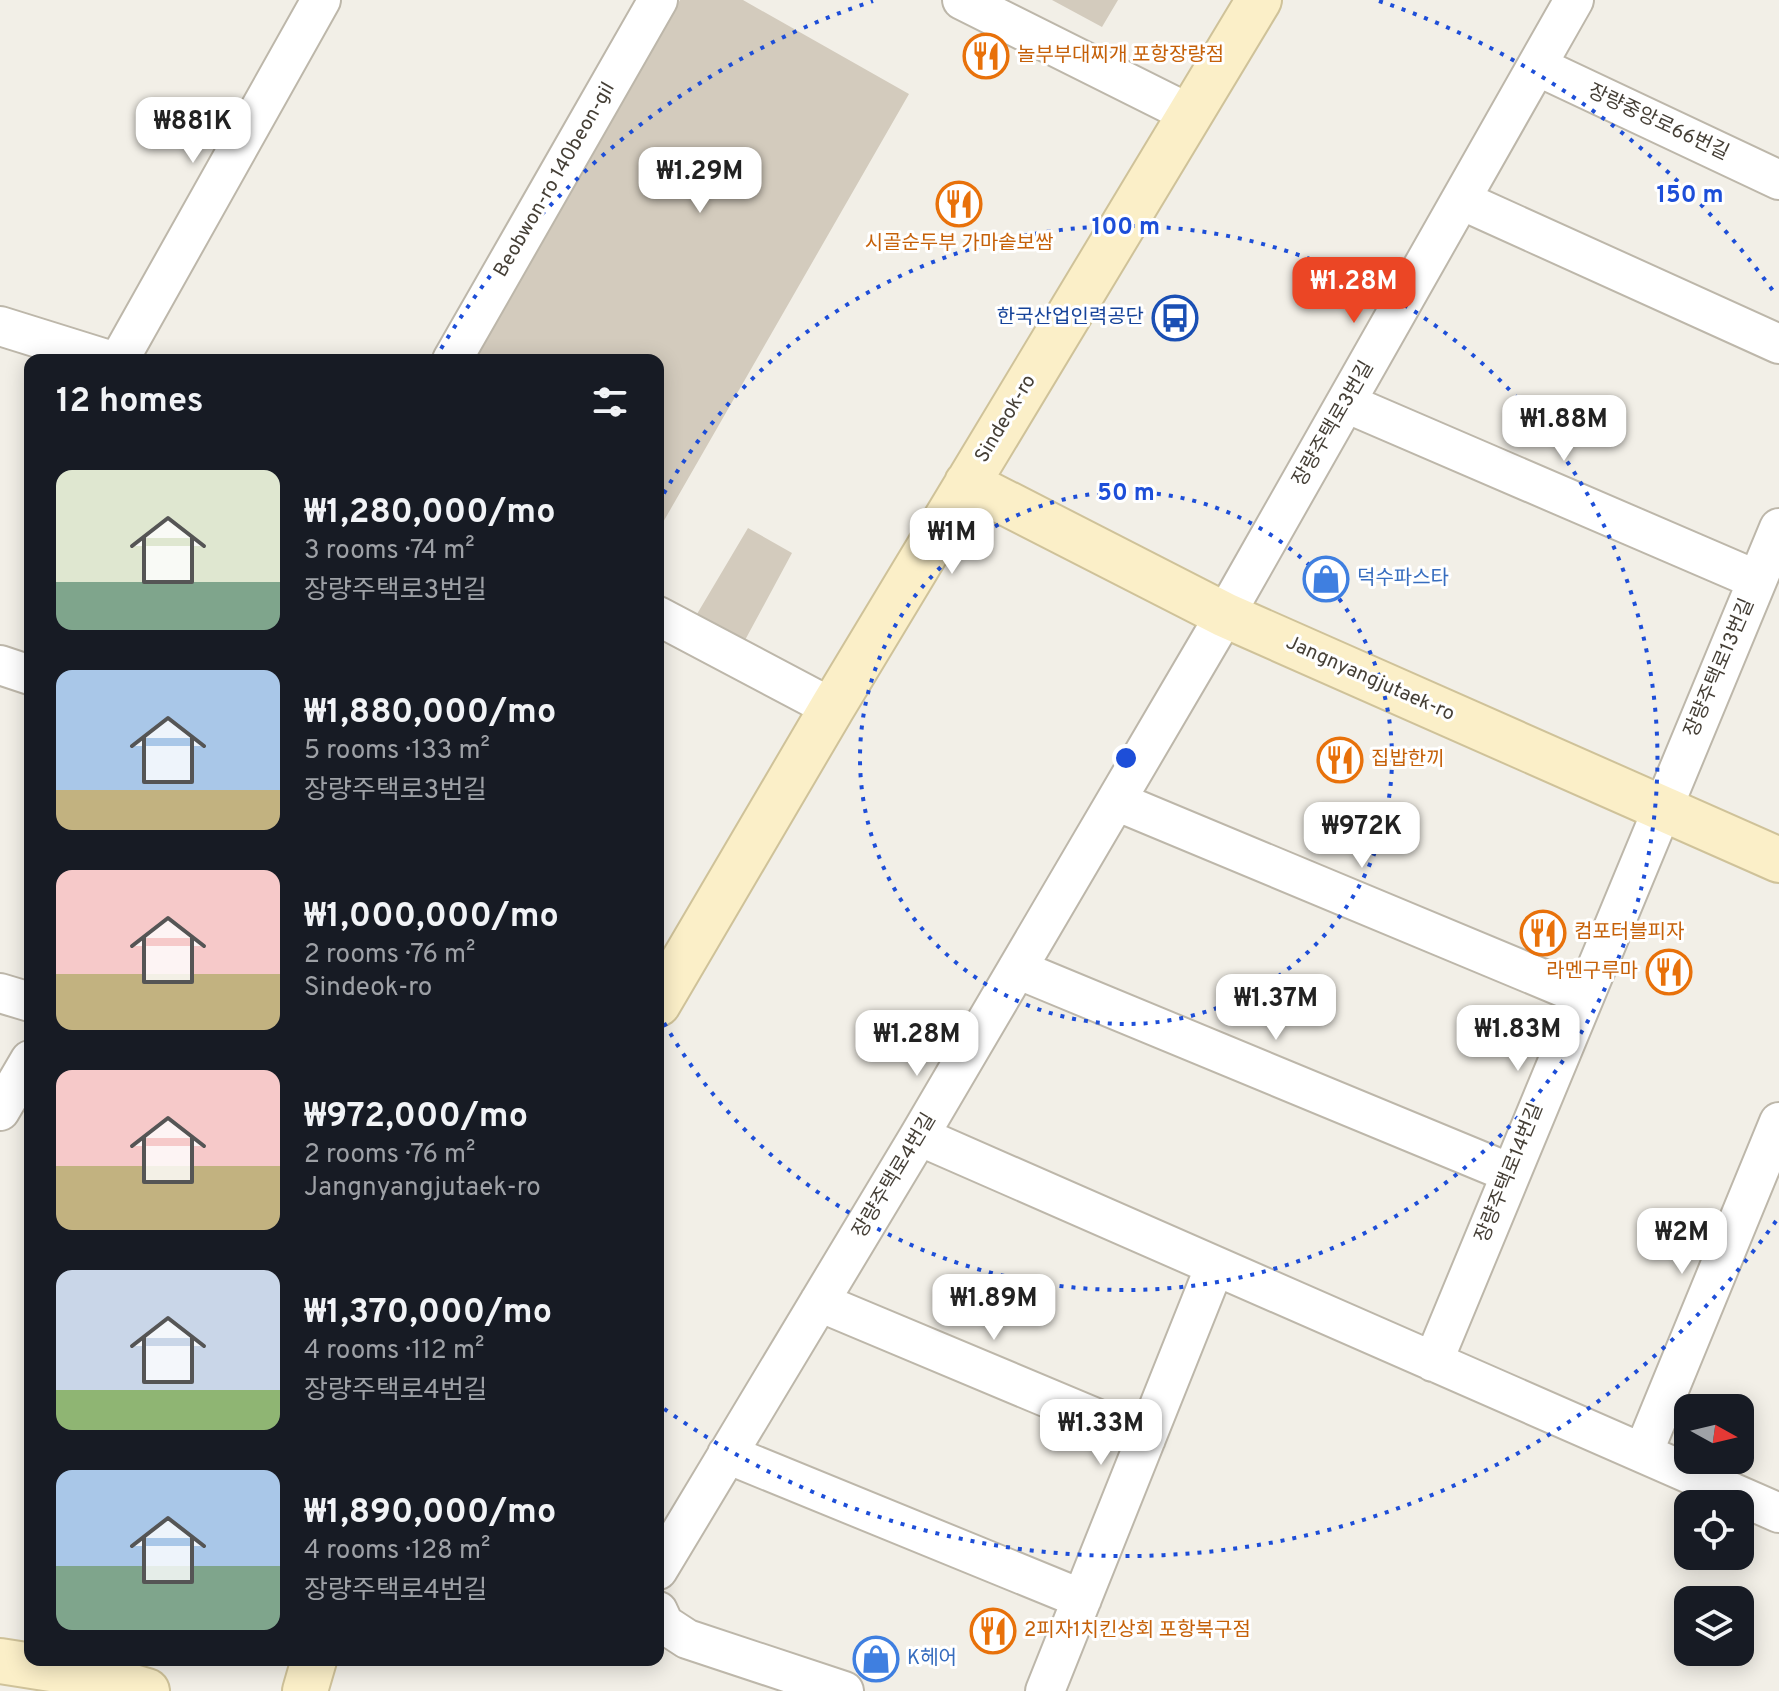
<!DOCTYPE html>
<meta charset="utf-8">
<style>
:root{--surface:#171b24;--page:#20242c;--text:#f1f3f6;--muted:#9ea1a6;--accent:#eb4625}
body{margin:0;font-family:Overpass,"Noto Sans KR",sans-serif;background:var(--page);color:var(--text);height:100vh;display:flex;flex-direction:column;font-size:30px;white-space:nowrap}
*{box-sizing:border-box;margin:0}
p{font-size:26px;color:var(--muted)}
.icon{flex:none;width:44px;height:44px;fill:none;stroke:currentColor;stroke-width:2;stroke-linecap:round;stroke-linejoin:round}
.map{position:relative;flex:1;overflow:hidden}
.drawer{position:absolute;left:24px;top:354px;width:640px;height:1312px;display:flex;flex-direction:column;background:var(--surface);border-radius:16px;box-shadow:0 4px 20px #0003}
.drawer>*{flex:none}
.needle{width:52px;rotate:98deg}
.controls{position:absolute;left:1674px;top:1394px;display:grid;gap:16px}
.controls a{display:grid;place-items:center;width:80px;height:80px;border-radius:16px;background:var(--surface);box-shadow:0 4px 20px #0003;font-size:40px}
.price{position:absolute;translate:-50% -68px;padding:0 18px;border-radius:16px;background:#fff;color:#222;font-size:26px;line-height:52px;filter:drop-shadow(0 2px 4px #0008)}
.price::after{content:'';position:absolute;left:50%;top:48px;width:24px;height:18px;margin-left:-12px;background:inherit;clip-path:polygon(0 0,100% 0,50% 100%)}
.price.current{background:var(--accent);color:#fff}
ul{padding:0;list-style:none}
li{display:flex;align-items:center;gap:24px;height:200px;padding:0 32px}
li span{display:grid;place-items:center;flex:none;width:224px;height:160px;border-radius:16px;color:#555}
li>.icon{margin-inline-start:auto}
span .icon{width:96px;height:96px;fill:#fffc;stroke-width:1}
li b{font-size:34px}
h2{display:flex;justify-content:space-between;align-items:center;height:96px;padding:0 32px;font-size:34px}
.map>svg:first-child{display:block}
</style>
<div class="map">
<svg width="1779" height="1691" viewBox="0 0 1779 1691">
<rect width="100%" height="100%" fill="#f2efe7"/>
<path fill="#d3cbbd" d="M680,0H743L909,94L658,531V360H473Z
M1052,0H1118L1102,27Z
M748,528L792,553L744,642L697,614Z"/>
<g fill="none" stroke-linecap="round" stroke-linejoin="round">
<g stroke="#bdb7aa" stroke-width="42">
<path id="street" d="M962,0L1190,114
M1537,66L1779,180
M1461,200L1779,344
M0,326L109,360
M119,360L321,0
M452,360L658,0
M1346,403L1757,580
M658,616L832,708
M0,665L30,675
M1116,801L1584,996
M1017,969L1510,1173
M0,993L30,1002
M0,1111L30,1060
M919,1136L1779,1513
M819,1302L1146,1439
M1433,1362L1779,528
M1643,1453L1779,1122
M727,1454L1082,1599
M658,1570L919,1136L1225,615L1574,0
M658,1611L664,1624L687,1639L844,1691
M1045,1691L1215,1266"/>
</g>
<g stroke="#cfc299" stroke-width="48">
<path id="secondary" d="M967,483L1225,615L1779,860
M658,1004L832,708L1259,0
M0,1661L96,1676L147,1691
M305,1691L314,1660"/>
</g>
<use href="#street" stroke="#fff" stroke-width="38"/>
<use href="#secondary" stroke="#fbefc8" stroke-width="44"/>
</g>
<g fill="none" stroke="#1d4ed8" stroke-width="4" stroke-dasharray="4 8">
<circle cx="1126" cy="758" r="266"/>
<path d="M658 504A532 532 0 1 1 658 1012"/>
<path d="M1776 1221A798 798 0 0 1 663 1408M435 359A798 798 0 0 1 873 1M1379 1A798 798 0 0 1 1776 295"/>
</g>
<defs>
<g id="restaurant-ring" transform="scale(2.3)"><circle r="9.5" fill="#fff" stroke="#e8710a" stroke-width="1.5"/><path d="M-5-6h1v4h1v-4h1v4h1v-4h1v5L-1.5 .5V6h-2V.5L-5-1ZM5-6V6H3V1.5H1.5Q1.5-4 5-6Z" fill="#e8710a"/></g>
<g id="bus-ring" transform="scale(2.3)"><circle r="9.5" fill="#fff" stroke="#1a4fb4" stroke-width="1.5"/><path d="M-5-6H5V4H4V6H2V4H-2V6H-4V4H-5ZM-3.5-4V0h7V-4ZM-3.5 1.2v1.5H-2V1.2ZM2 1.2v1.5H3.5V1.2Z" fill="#1a4fb4"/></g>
<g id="shop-ring" transform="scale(2.3)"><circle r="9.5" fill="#fff" stroke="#3f7fe0" stroke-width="1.5"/><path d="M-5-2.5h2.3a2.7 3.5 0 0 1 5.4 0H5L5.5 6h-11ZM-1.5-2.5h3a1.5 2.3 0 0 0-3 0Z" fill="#3f7fe0"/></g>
</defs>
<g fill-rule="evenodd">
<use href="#restaurant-ring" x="986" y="56"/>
<use href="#restaurant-ring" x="959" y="204"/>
<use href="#bus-ring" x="1175" y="318"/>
<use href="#shop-ring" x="1326" y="579"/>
<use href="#restaurant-ring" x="1340" y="760"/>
<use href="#restaurant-ring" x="1543" y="933"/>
<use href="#restaurant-ring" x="1669" y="972"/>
<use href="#restaurant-ring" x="993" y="1631"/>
<use href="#shop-ring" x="876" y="1659"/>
</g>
<g text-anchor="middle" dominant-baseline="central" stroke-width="6" stroke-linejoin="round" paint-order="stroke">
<g font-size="20" fill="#c56008" stroke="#fff" text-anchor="start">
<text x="1017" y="56">놀부부대찌개 포항장량점</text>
<text x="959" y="244" text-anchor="middle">시골순두부 가마솥보쌈</text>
<text x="1371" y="760">집밥한끼</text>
<text x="1574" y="933">컴포터블피자</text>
<text x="1638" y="972" text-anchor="end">라멘구루마</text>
<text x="1024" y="1631">2피자1치킨상회 포항북구점</text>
</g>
<g font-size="20" fill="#453f36" stroke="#fff">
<text transform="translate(1658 123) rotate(25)">장량중앙로66번길</text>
<text transform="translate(555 180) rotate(-60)">Beobwon-ro 140beon-gil</text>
<text transform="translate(1006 419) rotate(-59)">Sindeok-ro</text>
<text transform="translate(1334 424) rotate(-60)">장량주택로3번길</text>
<text transform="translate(1720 668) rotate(-67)">장량주택로13번길</text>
<text transform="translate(1370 679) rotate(24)">Jangnyangjutaek-ro</text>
<text transform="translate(1510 1173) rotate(-68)">장량주택로14번길</text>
<text transform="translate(895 1176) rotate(-59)">장량주택로4번길</text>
</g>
<g font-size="20" fill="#164399" stroke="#fff" text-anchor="end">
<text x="1144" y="318">한국산업인력공단</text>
</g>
<g font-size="20" fill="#366cbe" stroke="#fff" text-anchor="start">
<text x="1357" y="579">덕수파스타</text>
<text x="907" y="1659">K헤어</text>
</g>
</g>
<circle cx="1126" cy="758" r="12" fill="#1d4ed8" stroke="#fff" stroke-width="4"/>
<g font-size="24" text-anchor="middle" font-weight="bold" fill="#1d4ed8" stroke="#fff" stroke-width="6" stroke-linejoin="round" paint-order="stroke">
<text x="1690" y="202">150 m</text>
<text x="1126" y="234">100 m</text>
<text x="1126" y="500">50 m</text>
</g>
</svg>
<div class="controls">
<a><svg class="needle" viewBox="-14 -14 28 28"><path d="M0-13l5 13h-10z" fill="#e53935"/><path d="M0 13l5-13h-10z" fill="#9ea1a6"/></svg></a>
<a><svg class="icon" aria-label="locate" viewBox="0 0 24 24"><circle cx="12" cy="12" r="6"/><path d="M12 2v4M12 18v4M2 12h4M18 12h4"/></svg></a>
<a><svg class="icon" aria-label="layers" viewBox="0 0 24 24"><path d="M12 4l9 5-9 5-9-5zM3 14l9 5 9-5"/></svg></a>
</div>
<b class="price" style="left:193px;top:165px">₩881K</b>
<b class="price" style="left:700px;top:215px">₩1.29M</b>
<b class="price current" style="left:1354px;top:325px">₩1.28M</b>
<b class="price" style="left:1564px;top:463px">₩1.88M</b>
<b class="price" style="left:952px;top:576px">₩1M</b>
<b class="price" style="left:1362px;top:870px">₩972K</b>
<b class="price" style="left:1276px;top:1042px">₩1.37M</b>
<b class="price" style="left:1518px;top:1073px">₩1.83M</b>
<b class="price" style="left:917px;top:1078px">₩1.28M</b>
<b class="price" style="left:1682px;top:1276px">₩2M</b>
<b class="price" style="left:994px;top:1342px">₩1.89M</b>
<b class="price" style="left:1101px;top:1467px">₩1.33M</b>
<section class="drawer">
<h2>12 homes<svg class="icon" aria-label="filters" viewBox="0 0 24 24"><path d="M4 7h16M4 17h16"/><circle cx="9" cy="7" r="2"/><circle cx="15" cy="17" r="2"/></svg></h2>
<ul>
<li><span style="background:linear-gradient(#dfe7d0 70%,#7fa58c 0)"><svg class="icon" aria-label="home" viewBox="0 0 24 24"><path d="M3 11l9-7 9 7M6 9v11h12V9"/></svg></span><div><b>₩1,280,000/mo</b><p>3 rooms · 74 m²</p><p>장량주택로3번길</p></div></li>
<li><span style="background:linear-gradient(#a9c7e8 75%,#c2b280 0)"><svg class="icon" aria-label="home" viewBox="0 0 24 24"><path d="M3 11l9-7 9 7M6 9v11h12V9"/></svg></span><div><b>₩1,880,000/mo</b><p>5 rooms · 133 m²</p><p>장량주택로3번길</p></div></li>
<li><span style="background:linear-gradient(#f6c9c9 65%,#c2b280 0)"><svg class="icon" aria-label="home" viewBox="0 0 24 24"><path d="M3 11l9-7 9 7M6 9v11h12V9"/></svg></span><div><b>₩1,000,000/mo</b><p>2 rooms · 76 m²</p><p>Sindeok-ro</p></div></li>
<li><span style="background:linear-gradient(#f6c9c9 60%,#c2b280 0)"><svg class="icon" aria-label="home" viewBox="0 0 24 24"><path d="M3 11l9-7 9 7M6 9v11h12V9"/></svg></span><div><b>₩972,000/mo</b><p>2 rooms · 76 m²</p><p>Jangnyangjutaek-ro</p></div></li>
<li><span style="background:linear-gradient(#c9d6e8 75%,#8fb573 0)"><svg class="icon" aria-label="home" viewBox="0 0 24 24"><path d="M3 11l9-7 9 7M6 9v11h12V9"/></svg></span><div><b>₩1,370,000/mo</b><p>4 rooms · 112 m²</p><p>장량주택로4번길</p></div></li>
<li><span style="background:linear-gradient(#a9c7e8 60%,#7fa58c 0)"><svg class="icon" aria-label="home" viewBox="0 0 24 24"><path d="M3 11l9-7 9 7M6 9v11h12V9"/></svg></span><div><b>₩1,890,000/mo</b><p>4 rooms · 128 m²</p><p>장량주택로4번길</p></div></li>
</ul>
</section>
</div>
